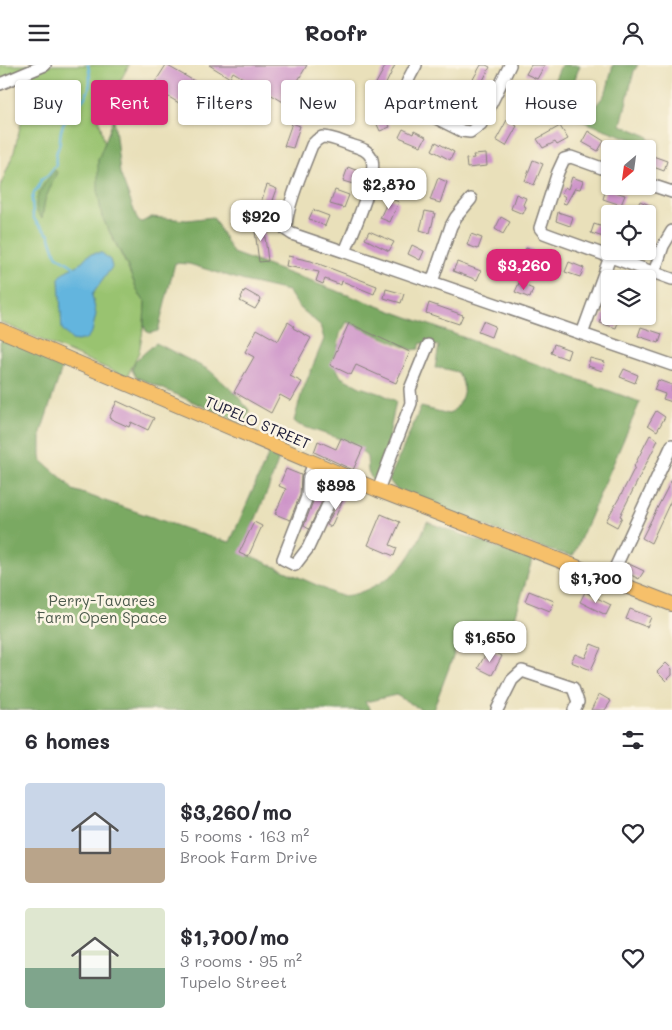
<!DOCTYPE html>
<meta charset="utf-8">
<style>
:root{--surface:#fff;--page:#f2f2f3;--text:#2b2b33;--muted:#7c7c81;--accent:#db2777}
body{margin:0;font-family:Mali,sans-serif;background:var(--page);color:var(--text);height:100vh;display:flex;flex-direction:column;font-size:19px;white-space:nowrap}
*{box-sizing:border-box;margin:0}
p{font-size:16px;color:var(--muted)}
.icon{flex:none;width:28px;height:28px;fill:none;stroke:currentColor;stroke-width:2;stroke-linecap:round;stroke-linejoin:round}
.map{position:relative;height:645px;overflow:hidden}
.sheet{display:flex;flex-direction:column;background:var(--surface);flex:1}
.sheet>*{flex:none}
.banner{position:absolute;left:15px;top:15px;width:642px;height:45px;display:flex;gap:10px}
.needle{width:32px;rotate:209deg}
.tools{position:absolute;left:601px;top:75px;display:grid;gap:10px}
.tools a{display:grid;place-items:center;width:55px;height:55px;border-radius:5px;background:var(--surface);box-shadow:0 1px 4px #0004;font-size:25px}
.price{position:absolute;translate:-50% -42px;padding:0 11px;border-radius:10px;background:#fff;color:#222;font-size:16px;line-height:32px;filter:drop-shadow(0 1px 2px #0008)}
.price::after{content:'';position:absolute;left:50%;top:30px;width:15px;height:11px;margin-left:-8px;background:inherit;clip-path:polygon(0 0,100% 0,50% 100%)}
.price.on{background:var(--accent);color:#fff}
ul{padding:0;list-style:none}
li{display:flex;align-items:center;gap:15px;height:125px;padding:0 25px}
li span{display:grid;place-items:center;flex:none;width:140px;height:100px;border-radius:5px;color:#555}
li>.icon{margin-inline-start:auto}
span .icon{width:60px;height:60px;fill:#fffc;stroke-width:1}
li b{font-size:21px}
h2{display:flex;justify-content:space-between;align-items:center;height:60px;padding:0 25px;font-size:21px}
.chip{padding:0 18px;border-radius:5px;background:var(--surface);box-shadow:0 1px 4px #0004;font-size:18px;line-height:45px}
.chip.on{background:var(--accent);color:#fff}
header{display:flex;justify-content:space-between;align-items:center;height:65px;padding:0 25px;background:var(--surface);font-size:22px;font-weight:700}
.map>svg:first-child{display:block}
</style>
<header><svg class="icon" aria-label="menu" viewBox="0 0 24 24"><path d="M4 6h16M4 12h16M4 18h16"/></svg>Roofr<svg class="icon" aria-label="person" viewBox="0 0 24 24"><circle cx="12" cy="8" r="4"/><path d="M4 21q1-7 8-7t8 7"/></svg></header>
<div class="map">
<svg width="672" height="645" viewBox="0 0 672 645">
<rect width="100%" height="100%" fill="#fcf5e5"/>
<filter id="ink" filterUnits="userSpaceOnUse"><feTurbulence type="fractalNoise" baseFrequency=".02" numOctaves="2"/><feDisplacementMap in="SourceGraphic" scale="10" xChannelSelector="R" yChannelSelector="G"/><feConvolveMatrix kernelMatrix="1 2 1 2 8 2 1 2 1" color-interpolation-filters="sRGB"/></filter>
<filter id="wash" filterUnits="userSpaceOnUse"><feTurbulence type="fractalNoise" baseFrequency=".0096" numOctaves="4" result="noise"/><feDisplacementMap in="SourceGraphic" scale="20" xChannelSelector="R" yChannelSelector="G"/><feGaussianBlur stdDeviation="1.12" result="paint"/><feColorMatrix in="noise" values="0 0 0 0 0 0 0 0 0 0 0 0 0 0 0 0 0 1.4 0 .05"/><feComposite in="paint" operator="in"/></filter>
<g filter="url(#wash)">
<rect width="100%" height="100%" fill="#e9e0ba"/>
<path fill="#99c36f" stroke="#5e7255" d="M0,0H129L99,54L105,79L98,95L102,152L126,199L139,229L145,237L144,260L139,287L127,312L0,257V122L14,87L32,12L24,3L0,14Z"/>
<path fill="#7aa962" stroke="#4e664e" d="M561,0H580L569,30L593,43C610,27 607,20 613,0H638L634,6L621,60L648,71L653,82L543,42Z
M114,53L120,108L138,156L142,157L151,152L187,155L213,152L233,188L640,337L573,491L548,485L399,428L389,415L421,342L449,349C457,344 466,329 463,319C462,315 459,310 457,307L442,303H435L439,281L421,278L419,284L412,285L347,257L340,269L335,300L341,312L360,322L382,329L396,336L380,415L374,418L368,406L367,392L357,381L343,375L299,360L294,356L302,327L324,274L320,260L299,242L288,226L248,217L189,199L175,198L158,266L150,268L146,266L144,260L145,237L139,229L126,198L102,152L98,129V95Z
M55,105L57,107L45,135L42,153C26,139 46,116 55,105Z
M4,273L63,300L41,367V390L42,396L64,415L73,425L210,472L230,477L270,386L279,393L269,422L242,487L321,522C339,533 348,533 368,524C404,507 411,493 427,457L532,495L506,584L459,576L433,645H422L396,630L365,637L371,645H0V277Z
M156,278L209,305L235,328L249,345L246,360L136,312L132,305L135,296Z"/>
<path fill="#63b5de" stroke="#426c8c" d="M102,188L110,195L112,202L92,230L96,249L92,267L86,274L77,276L72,275L62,264L59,214C63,207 67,205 74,202C87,197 82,187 102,188Z"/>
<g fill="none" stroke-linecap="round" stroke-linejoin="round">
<path stroke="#63b5de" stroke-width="2.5" d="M74,202L56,190L49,170L36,157L33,151L32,135L34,127L38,123L41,115L48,110L56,100C55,92 56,88 59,81C61,73 59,66 64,58C79,35 96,33 88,0"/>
</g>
<g id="blocks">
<path fill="#ce94c9" d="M166,0L203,21L189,44L152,22Z
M209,0H307L285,38L233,7L230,13Z
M386,0H395L382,27L374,22Z
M481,0H486L490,2L480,21L472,16Z
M531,0H545L537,14L526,9Z
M521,27L530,32L522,46L513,41Z
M467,31L476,36L469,49L460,44Z
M379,39L390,62L380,66L370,44Z
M507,55L517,61L506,81L496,75Z
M292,58L300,61L293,83L284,81Z
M560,61L568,74L557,80L555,77L543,83L537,74Z
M403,64L413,69L414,66L426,72L421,81L399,72Z
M588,66L604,76L598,86L582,77Z
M436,77L454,87L450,95L432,85Z
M486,89L487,101L467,103L466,94L474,93L473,90Z
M650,90L667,96L664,106L648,100Z
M533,95L543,99L534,120L525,116Z
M348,102L358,106L353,119L343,116Z
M572,112L583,116L580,124L575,123L566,139L563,138L565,132L561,129L565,122L568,124Z
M438,113L447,117L440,138L430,135Z
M267,120L277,124L270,144L260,140Z
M606,124L625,130L621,140L603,134Z
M335,125L349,130L344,143L330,139Z
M516,129L526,133L523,140L526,142L523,149L511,144Z
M389,133L399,137L390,157L380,153Z
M640,136L654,142L651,149H634Z
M313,145L329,151L325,161L309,154Z
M425,146L435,148L430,168L420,165Z
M558,147L573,152L570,161L556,156Z
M501,152L510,157L503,169L495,164Z
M263,156L268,196L259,197L254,158Z
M594,159L609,164L606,173L591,168Z
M369,166L394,177L389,186L365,174Z
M471,169L482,173L478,184L467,180Z
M412,180L424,186L420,195L408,189Z
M526,183L552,193L548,203L522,193Z
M288,191L311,196L377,221L374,229L342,216L341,220L325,214L323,219L316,216L319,207L286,201Z
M457,197L481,206L477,215L453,206Z
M569,197L584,203L580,212L565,207Z
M519,218L533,224L530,233L515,227Z
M386,224L404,229L401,238L384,233Z
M245,225L261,234L255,244L240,236L242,233L241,232Z
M429,238L463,250L459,259L426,248Z
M603,249L619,255L616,263L600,258Z
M483,256L495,261L491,272L478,267Z
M288,257L294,261L293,263L311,273L290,311L302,317L291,336L280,330L271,348L234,327L254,292L245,287L257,264L278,276Z
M349,258L410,287L396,318L356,300L351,310L330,300Z
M641,262L662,269L659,278L638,271Z
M554,279L570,285L567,294L551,288Z
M590,293L605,297L602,306L588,301Z
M624,304L638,310L635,318L620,312Z
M658,315L672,320V337L663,334L665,329L654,325Z
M117,336L154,353L148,365L131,357L129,362L109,353Z
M656,346L665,352L657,366L648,360Z
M650,370L658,375L620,451L622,452L617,462L606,456L622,428L635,402L634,401Z
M341,373L363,383L353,405L314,387L318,376L336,384Z
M286,404L301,410L300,430L290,455L275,449L286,424L279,421Z
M672,414V433L651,478L642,473Z
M342,428L345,430L331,462L327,460Z
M315,431L323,434L309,464L304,461Z
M381,449L400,457L390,480L397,483L394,491L368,480Z
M254,457L262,461L248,492L239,488Z
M627,498L644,506L639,514L623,506Z
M529,526L554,536L550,546L525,536Z
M585,527L611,540L606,550L580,537Z
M630,544L651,552L647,562L626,554Z
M591,579L601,583L591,605L571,597L575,589L585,593Z
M493,586L502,591L492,610L478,603L485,590L490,592Z
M666,598L672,604V610L666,616L657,607Z
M599,629L611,636L605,645H591Z"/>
</g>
</g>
<g filter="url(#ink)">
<use href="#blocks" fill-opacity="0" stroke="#86817a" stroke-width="1"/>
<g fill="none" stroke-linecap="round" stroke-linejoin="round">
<g stroke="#86817a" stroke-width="14">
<path id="minor" d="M416,0C410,12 400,25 408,39L462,66L470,67L481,59L510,0
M0,19L45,0
M322,72C332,72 342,77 351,80C359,83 367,84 371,92C380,108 352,168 345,187L292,169L286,165C285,145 304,101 312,80L317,75Z
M610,106L571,92L564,94L558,107L540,163L544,168L552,171L672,214
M648,119L672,127
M345,187L672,300
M654,208L663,181L672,166
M432,217L451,161L456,152L471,134
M582,269L610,192
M314,398L308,413L307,432L283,494L295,500L308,483L338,418L343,410
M308,421L333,429
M378,425L411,338L410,324L428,280
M609,516L672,380
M497,645L512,615L522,606L573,623L578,637L574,645"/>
</g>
<g stroke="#86817a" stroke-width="16">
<path id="major" d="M0,265L378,425L672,539"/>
</g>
<use href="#minor" stroke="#fff" stroke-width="11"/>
<use href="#major" stroke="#f6c06b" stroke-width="14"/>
</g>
</g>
<g text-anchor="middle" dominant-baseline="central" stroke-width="5" stroke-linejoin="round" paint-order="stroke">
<g font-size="15" fill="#22223b" stroke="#fcf5e5">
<text transform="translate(258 357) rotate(23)">TUPELO STREET</text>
</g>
<g font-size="15" fill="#4c5a4d" stroke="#fcf5e5">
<text x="102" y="535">Perry-Tavares<tspan x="102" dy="17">Farm Open Space</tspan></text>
</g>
</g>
</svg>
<div class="tools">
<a><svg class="needle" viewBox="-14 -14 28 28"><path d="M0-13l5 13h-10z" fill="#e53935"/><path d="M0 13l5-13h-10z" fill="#7c7c81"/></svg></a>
<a><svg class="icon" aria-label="locate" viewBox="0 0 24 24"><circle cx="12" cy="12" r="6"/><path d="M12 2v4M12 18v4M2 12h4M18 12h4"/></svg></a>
<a><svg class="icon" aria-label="layers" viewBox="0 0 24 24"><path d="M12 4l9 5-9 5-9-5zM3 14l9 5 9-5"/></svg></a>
</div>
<b class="price" style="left:389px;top:145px">$2,870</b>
<b class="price" style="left:261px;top:177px">$920</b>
<b class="price on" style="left:524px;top:226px">$3,260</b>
<b class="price" style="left:336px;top:446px">$898</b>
<b class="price" style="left:596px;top:539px">$1,700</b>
<b class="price" style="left:490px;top:598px">$1,650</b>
<div class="banner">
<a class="chip">Buy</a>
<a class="chip on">Rent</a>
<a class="chip">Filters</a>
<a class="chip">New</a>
<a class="chip">Apartment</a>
<a class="chip">House</a>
</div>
</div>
<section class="sheet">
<h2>6 homes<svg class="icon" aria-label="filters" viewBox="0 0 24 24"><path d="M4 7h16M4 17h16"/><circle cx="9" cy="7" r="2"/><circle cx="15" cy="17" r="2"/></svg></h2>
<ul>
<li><span style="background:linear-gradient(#c9d6e8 65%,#b9a48a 0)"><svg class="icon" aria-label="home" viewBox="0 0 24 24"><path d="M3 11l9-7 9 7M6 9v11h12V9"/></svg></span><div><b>$3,260/mo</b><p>5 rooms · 163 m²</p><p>Brook Farm Drive</p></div><svg class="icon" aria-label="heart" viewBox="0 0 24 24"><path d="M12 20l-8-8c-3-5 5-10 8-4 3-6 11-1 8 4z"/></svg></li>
<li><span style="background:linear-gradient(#dfe7d0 60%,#7fa58c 0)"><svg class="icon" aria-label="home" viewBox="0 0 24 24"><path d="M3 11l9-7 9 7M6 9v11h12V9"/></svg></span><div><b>$1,700/mo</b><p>3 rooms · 95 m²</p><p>Tupelo Street</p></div><svg class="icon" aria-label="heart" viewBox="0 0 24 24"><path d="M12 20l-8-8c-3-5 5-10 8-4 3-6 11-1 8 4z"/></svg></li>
</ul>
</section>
